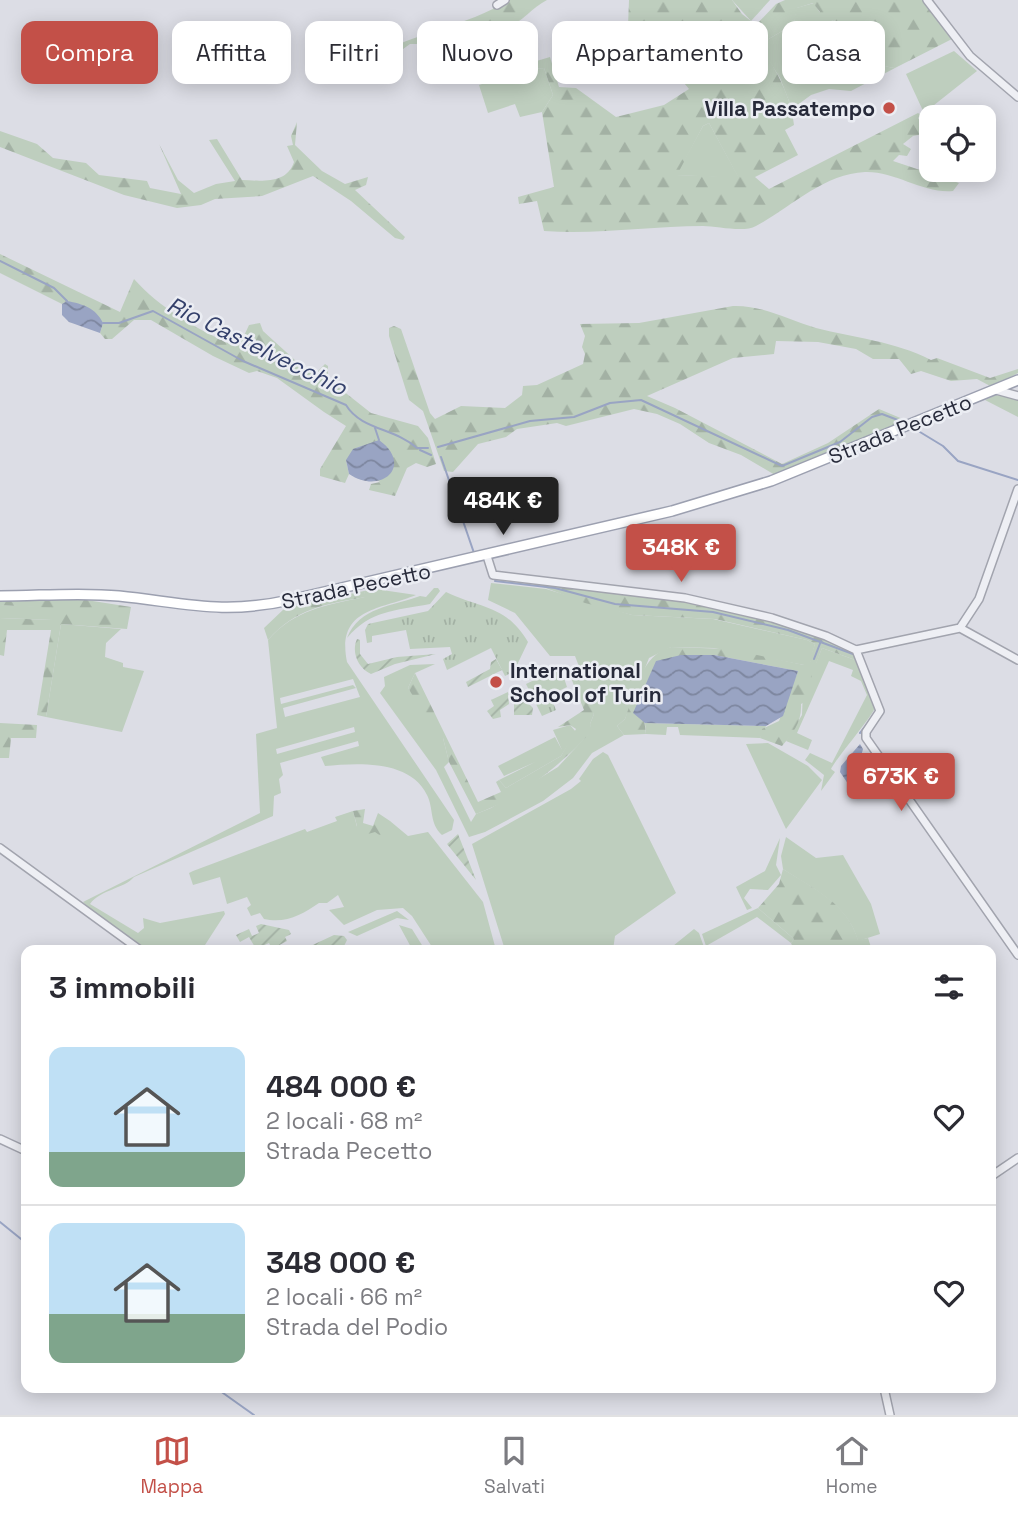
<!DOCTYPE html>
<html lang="it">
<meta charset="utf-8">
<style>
:root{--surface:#fff;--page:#f2f2f3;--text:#2b2b33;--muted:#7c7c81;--line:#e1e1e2;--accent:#c35048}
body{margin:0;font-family:"Space Grotesk",sans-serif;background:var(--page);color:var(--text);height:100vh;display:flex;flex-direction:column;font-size:26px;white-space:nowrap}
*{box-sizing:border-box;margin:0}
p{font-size:23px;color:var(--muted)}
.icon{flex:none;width:38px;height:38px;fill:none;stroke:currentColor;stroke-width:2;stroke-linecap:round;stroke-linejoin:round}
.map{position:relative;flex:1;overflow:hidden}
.sheet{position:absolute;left:21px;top:945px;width:975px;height:448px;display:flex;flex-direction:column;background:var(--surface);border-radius:14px;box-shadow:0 4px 18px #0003}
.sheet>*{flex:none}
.guide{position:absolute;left:21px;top:21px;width:976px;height:63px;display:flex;gap:14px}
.buttons{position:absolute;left:919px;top:105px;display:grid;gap:14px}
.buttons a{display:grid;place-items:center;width:77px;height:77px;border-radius:14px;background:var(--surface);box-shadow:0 4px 18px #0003;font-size:35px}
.price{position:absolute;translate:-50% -60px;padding:0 16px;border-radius:7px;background:var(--accent);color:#fff;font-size:23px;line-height:46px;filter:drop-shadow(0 2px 4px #0008)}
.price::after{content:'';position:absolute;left:50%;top:42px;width:21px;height:16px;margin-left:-10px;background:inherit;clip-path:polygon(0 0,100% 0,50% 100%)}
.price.active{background:#222;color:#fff}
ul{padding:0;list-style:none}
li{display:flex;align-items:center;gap:21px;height:175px;padding:0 28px}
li+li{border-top:2px solid var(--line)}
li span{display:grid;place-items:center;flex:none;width:196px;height:140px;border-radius:14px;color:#555}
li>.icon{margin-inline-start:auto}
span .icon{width:84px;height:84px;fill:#fffc;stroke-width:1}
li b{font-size:30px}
h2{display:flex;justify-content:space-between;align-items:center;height:84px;padding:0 28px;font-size:30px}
.pill{padding:0 24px;border-radius:14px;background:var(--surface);box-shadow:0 4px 18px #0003;font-size:24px;line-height:63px}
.pill.active{background:var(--accent);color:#fff}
.dock{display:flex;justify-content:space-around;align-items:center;height:98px;border-top:2px solid var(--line);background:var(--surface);font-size:19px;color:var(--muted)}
.dock a{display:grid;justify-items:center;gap:4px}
.dock .active{color:var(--accent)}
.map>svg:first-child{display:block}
</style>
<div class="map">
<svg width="1018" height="1415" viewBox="0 0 1018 1415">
<defs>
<pattern id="forest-firs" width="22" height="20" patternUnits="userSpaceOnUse" patternTransform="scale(1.75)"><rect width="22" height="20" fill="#becebe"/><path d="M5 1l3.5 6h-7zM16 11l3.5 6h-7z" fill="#a3b1a4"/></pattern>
<pattern id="park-tufts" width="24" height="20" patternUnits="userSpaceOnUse" patternTransform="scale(1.75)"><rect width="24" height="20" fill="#becebe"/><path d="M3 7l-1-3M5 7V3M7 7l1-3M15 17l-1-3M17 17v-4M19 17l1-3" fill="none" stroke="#a3b1a4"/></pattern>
<pattern id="garden-furrows" width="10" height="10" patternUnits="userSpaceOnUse" patternTransform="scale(1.75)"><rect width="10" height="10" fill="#becebe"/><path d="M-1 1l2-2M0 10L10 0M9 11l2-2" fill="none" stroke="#a3b1a4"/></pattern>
<pattern id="water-waves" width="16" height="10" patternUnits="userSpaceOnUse" patternTransform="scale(1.75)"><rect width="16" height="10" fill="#99a4c3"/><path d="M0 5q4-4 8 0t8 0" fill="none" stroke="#7d869f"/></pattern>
</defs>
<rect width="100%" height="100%" fill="#dcdde5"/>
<path fill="#becebe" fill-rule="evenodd" d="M732,0H770L751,21Z
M814,3L827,24L833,20L839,22L851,44C869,49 871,66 895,68L851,91L829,89L811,95L792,109L780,78L761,48L767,40L794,24L796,8Z
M954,51L977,71L924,113L906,74Z
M544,68L553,95L542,112L520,117L515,104L488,113L479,85L526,70Z
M709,123L739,178L676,175L703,126Z
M996,395L1018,399V417L985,400Z
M491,583L546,589L632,615L713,619L807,640L815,644L810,661L816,663L822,648L858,661C863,674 875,693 875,707C876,712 837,757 831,769L835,772L821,791L824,775L805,760L810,753L832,763L867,695L861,681L851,676L853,670L829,661L797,733L812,740L808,750L786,741L802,715L804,665L714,648L671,647L649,658L625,719L617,726L624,735L592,753L573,778L543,801L485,832L469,837L436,770L380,693L385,686L384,677L410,665L435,664L415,673L408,688L443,738L449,762L444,767L471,822L476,814L491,808L558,767L591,731L590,724L594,714L582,698L573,677L580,669L575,656H550L515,613L488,600Z
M434,588H438L440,591L430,604C394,611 371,610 347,638C359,607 393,606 420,596L426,597Z
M375,589L416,595C380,610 336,608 347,662L454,820L452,830L442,835C429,823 434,809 427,795C410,759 356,763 325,766L321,757L359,746L358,741L280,763L283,775L279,779L281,793L274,796L273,816L134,877C124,889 101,889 90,904L138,933L144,928L143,918L160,923L224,911L225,914L205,945L197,950H148L91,910L83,902L260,813L256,734L277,728L268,640C295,609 327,605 365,597L364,591ZM353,679L360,697L285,717L283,708L356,688L353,685L281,704L280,698ZM354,727L355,732L277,754L276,749Z
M0,605L52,607V620L0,618Z
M61,624L121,629L106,643L105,657L123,663V667L144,671L122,732L46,717Z
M645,723L766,726L760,738L680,735L678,727H667L666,735L646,734Z
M570,725L576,732L561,756L506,788L499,780L535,762L504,776L498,766L555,737L562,750L553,730Z
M768,743L808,766L822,780L786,829L746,744Z
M603,752L608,755L676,893L615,936L613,950H505L472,844L571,789L581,781L579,779L593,759Z
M353,811L357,827L363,833L389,830L390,821L408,836L428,832L483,902L496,950H434L412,916L403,908L377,910L344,925L329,910L344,907L338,895L327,903H319C303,914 286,924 264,919L260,913L251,916L247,908L251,905L247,897L227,904L220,877L193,885L189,873L193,871L305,829L307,832L337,821L335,817Z
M786,837L816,858L843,855L871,904L880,934L858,941C848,904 813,889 783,869L781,856Z
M780,838L776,865L781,875L768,890L750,889L744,898L752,908L747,910L736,887L765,871Z
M758,908L794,939L791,943L757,917L706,946L702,934Z
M397,911L409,920L397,918L357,936L348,932Z
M399,925L412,929L425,950L412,949Z
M694,929L699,933L705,950H668Z"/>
<path fill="url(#forest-firs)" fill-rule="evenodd" d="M509,0H547C531,8 522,23 506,28C484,35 468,24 447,44H410L392,57L368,61L370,57C415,33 465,27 509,0Z
M629,0H732L742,14L756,25L776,4L785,0H923L952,39L895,68C871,66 869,49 851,44L839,22L833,20L827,24L830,51L824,55L820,53L814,23L820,12L813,3L797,8L794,24L767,40L762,48C777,72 791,96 794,125L785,130L798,155L755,177L769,189L918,113L921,115L918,118L926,128L923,134L913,136L903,144L911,149L907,156L899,155L893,161L959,183L953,191C924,194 895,171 865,172C823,174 790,208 756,226C744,233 717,226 703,226C650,226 597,235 544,231L537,201L519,204L518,197L554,187L542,112L553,95L544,68L526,70L523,65L550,57L559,87L576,88L616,117L664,105L689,89L652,44L637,39L628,26ZM709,123L738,177L677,175L703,126Z
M297,122L295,145L322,171L345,184L368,177L366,185L355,190L405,237L403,240L395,238L351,201L313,176L262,196L215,199L201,205L177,208L124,195L0,147V131L37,144L53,158L86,163L99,175L147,181L150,188L181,194L159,144L178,180L194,193L216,184L235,181L209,140L217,139L242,180C262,181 287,184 294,162L287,146L293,145L291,136Z
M0,254L120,312L134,279C160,308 195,328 230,344L243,338L249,325L260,323L263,331L307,371L314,375L325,364L328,366V379L371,413L418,426L428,438L436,464L427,467L416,463L407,468L395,496L369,490L371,484L380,482L346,460L349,474L345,483L320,476V469L346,426L324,412L277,378L257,371L249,373L213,356L151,320H134L112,339H105L100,333L103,323L67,301L62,304L0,273Z
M733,306C763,305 788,320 816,328C855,338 894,341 931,360L937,358L990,378L1018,369V373L992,387L977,379L951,381L921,371L911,374L899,359H873L856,349L818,342L776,341L774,354L733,358L647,396L675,408L782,464L828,443L879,409L910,422L775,475L741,455L709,443L680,424L657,414L634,409L566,426L557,423L517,429L506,437L478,444L453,472L444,471L423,411L409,400L389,336V328L394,326L401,329L430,413L435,419L461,406L505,408L522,395L523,386L537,385L583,364L585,354L582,347L585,336L580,324L639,323Z
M530,582C588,590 833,612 858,661L822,648L816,664L809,661L815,644L807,640L715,619L632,615L585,603Z
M364,591L366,597C326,604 296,608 268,640L264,628L285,608Z
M80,599L131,607L127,629L61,624L46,717L37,715L51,630H7L4,656L0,655V618L52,620V608L0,605V600Z
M671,647L729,649L804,665L812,671L811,698L801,704C802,722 793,733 782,746L760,738L762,729L779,721L798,671L714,655H681L644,719L646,734L624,735L617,726L625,719C635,692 641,655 671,647Z
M415,673L478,802L501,792L496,782L499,780L506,788L561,756L576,729L570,725L558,727L584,710L571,678L573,677C579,691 588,700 594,714L590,724L592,731C560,766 521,797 476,814L449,762L443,738H439L408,688Z
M0,723L37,725L36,738H11L9,758H0Z
M365,809L363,823L373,826L378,813L390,821L391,832L385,839L375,832L354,838L352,831L357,826L353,811Z
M783,869C813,888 848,904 858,940L868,938L872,950H794L791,943L794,939L758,908L779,884Z"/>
<path fill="url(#park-tufts)" d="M446,592C482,609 506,605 528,642L517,665L519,669L505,676L491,648L447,670L443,659L452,654L450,647L410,649L406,630L372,636V642L367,643L365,630L368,624L428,611Z
M565,665L570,674L564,678L567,687L550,695L556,710L542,716L526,684Z"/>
<path fill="url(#garden-furrows)" d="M357,639L360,640V654L368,664L397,657L436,654L395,664L371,674C358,668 351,652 357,639Z
M496,659L502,670L468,687L466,682L490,669L491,662Z
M518,686L523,687L525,700L533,708L532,715H514V693Z
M508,692L509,704L500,710L501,717L493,719L487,711L494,706L491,700Z
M458,834L476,880L447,844Z
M261,924L289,930L291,934L285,937L287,941L272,949L269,943L256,949L249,937L240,942L236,935L249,929L252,936L259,933L256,926Z
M334,935L344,936L347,940L342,950H302Z"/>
<path fill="url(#water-waves)" d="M67,301C83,304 96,308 103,323L100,333L69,322L62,315V304Z
M379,440C414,465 382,496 349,474L346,460L353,449Z
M681,655H714L798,671L783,716L766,726L645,723L633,713L656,661Z
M860,744L863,749L858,768L869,788L857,797L840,772L841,766Z"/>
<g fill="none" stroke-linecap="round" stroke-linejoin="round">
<path stroke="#99a4c3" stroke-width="2" d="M0,261L54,288L67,301
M103,323H119L153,311L243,361L346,405C361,430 395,428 417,448H428
M375,428L379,440
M915,429L943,446L958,461L1018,480
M438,447L530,421L574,417L610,403L641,400L782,466L840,442L872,417L882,414L903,422
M420,450L431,455
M441,457L474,553
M495,581L555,588L615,604L713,612L788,630L853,654
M814,659L821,641
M860,733L870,721
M0,1222L26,1243
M216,1388L254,1415"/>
<g stroke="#a2a4ae" stroke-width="10">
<path id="minor" d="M927,0L970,56L1018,97
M497,5L505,0
M996,390L1018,396
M487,556L493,575L685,598L772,618L826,636L856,650L960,628L1018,660
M960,628L979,599L1018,489
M856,650L880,711L866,732V738L1018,955
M0,848L140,950
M0,1139L26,1151
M990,1177L1018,1158
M884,1388L890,1415"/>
</g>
<g stroke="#9ca0b0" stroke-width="12">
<path id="major" d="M0,596C39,596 80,592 119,596C186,603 222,615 290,600L672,511L771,481L1018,380"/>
</g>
<use href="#minor" stroke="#eeeff4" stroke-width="7"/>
<use href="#major" stroke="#fff" stroke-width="9"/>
</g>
<g fill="#c35048" stroke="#ebedf3" stroke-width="2.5">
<circle cx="889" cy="108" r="7"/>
<circle cx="496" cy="682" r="7"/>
</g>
<g text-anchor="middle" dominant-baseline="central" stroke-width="5" stroke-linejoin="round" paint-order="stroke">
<g font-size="21" font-weight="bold" fill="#272a3a" stroke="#ebedf3" text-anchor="end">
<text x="875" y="108">Villa Passatempo</text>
<text x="510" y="670" text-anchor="start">International<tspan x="510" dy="24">School of Turin</tspan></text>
</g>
<g font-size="21" fill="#272a3a" stroke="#ebedf3">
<text transform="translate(900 429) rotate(-22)">Strada Pecetto</text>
<text transform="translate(356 586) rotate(-12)">Strada Pecetto</text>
</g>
<g font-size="23" font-style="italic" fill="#34406b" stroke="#ebedf3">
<text transform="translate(257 346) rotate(26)">Rio Castelvecchio</text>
</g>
</g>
</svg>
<div class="buttons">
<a><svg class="icon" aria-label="locate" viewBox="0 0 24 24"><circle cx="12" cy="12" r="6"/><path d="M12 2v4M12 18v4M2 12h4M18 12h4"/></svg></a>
</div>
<b class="price active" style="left:503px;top:537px">484K €</b>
<b class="price" style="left:681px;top:584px">348K €</b>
<b class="price" style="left:901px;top:813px">673K €</b>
<div class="guide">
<a class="pill active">Compra</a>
<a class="pill">Affitta</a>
<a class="pill">Filtri</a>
<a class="pill">Nuovo</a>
<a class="pill">Appartamento</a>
<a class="pill">Casa</a>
</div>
<section class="sheet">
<h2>3 immobili<svg class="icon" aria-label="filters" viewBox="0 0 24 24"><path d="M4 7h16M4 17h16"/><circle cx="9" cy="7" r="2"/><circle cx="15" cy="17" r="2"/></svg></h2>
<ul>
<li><span style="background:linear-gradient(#bfe0f5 75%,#7fa58c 0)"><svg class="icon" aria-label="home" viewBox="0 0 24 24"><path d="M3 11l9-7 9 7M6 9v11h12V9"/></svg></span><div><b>484 000 €</b><p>2 locali · 68 m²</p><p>Strada Pecetto</p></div><svg class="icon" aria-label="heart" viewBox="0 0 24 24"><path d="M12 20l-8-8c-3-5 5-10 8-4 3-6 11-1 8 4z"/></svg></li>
<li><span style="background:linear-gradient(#bfe0f5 65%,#7fa58c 0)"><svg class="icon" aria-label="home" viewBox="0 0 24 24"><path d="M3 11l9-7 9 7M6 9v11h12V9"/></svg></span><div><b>348 000 €</b><p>2 locali · 66 m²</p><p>Strada del Podio</p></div><svg class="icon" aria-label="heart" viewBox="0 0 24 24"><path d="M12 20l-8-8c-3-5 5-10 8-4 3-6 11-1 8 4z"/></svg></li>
</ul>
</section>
</div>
<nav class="dock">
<a class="active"><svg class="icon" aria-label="map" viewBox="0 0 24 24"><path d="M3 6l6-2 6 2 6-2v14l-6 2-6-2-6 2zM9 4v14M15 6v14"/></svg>Mappa</a>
<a><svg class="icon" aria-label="saved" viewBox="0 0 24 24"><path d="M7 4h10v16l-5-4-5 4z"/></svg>Salvati</a>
<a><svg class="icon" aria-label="home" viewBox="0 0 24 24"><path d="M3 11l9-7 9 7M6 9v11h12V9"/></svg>Home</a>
</nav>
